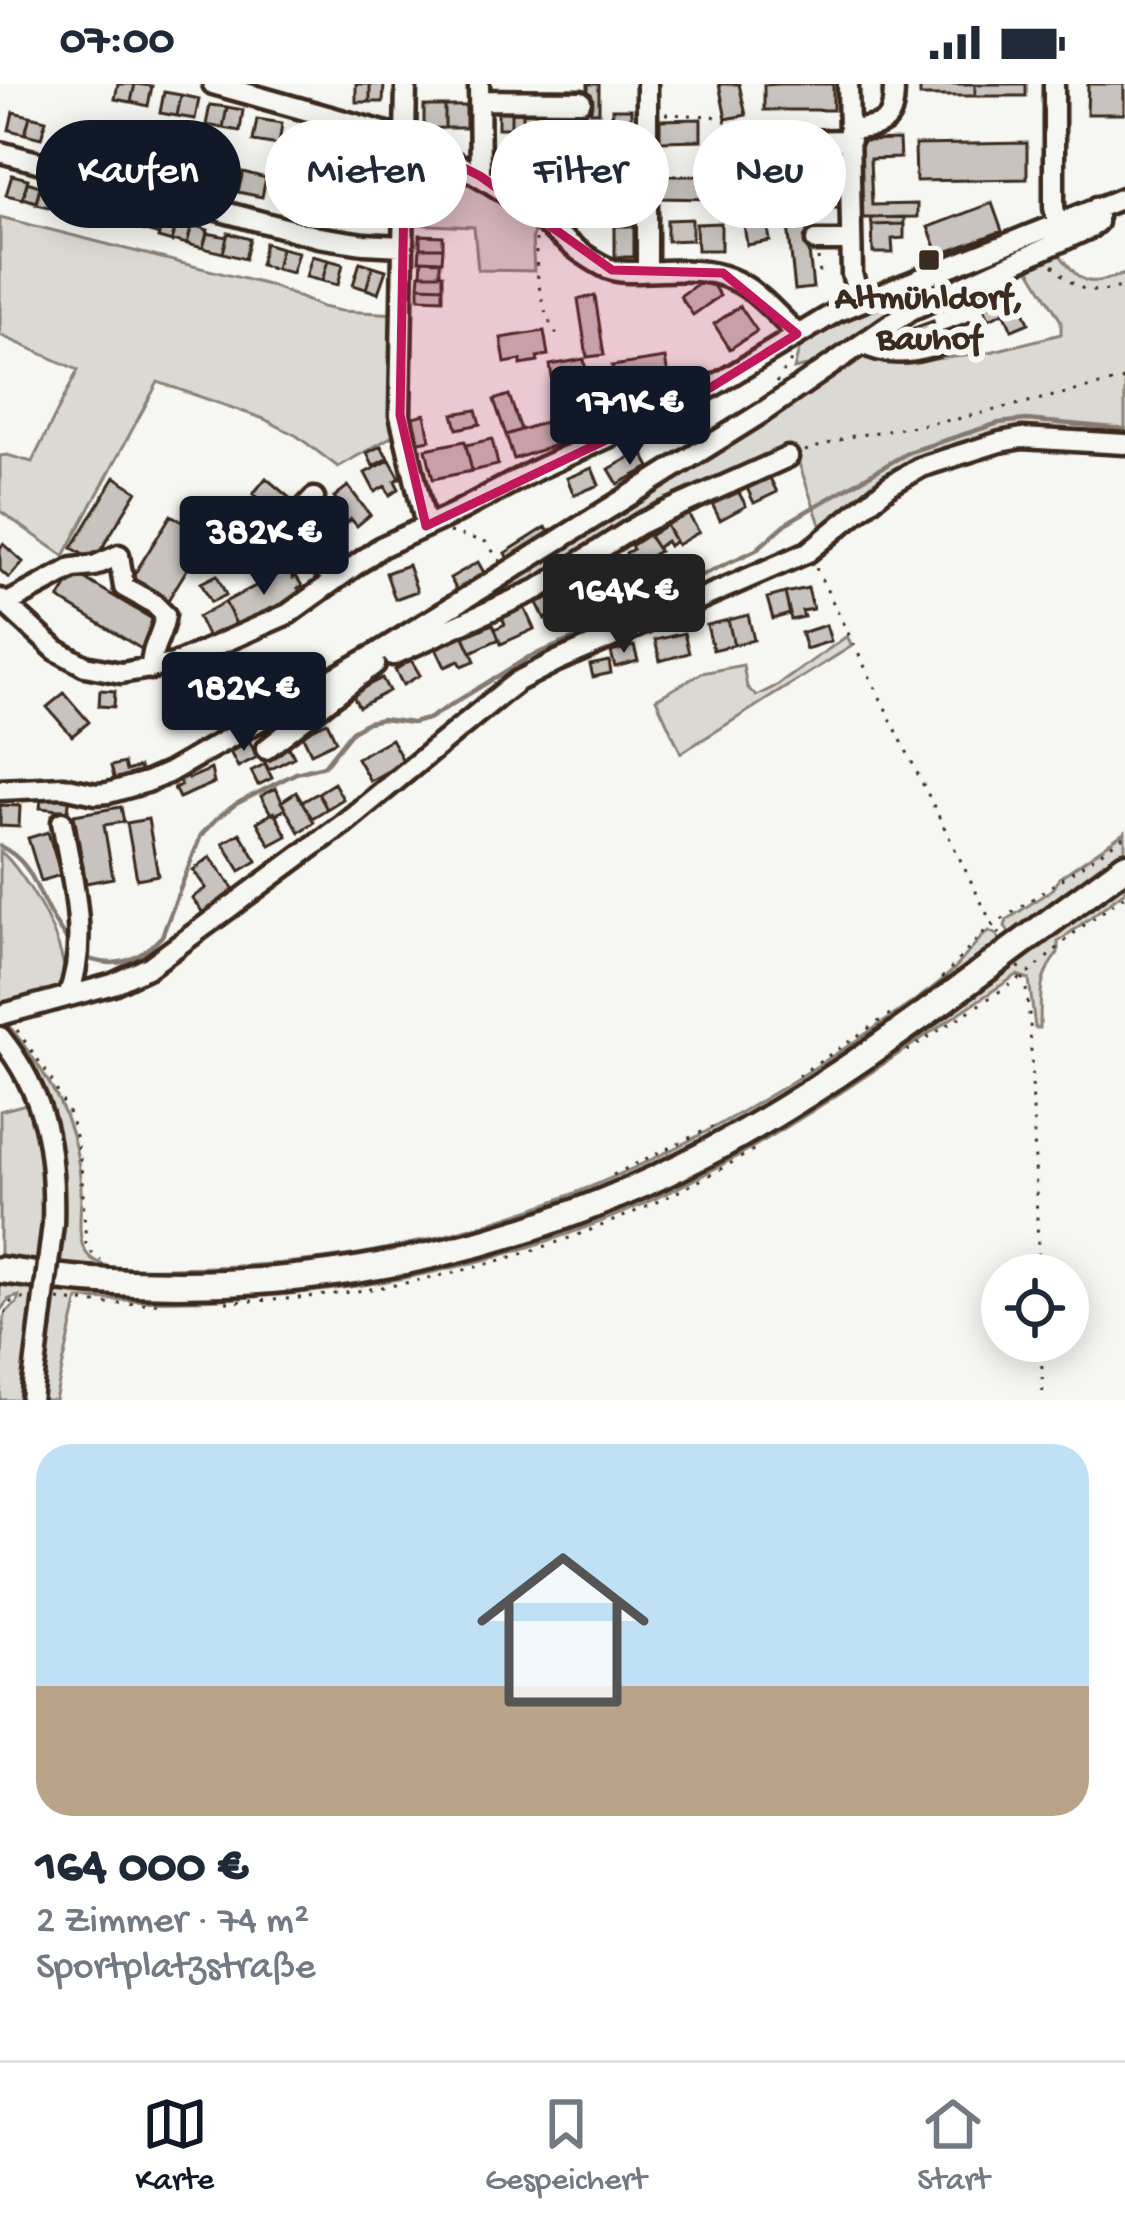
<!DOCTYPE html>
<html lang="de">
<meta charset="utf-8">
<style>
:root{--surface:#fff;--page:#f2f2f3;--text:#1f2937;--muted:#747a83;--line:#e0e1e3;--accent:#111827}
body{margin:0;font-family:"Gochi Hand",sans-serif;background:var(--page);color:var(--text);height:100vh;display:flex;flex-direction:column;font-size:45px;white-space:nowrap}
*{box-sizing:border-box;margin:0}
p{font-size:39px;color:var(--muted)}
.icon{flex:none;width:66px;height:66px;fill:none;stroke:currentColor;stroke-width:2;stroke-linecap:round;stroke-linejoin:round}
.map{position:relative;height:1316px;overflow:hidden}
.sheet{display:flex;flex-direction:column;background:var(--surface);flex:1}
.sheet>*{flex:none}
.banner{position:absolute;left:36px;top:36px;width:1053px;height:108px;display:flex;gap:24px}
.controls{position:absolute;left:981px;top:1170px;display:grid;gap:24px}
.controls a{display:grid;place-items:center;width:108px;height:108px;border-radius:50%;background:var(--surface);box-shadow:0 6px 30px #0003;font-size:60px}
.price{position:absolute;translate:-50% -102px;padding:0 27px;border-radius:12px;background:var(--accent);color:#fff;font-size:39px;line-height:78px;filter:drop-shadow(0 3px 6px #0008)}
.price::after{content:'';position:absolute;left:50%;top:72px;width:36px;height:27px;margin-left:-18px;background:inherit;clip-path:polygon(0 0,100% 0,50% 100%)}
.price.current{background:#222;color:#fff}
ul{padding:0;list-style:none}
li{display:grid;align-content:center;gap:24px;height:636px;padding:0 36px}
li+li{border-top:3px solid var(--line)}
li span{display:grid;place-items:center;height:372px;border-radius:36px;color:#555}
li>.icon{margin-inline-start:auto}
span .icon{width:216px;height:216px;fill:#fffc;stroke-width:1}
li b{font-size:51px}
.chip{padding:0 42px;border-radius:54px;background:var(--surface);box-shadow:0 6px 30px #0003;font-size:42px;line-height:108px}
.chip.current{background:var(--accent);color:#fff}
.status{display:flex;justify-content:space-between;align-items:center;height:84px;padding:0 60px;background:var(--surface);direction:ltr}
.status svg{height:33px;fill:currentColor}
.menu{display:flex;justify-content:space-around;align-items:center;height:168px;border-top:3px solid var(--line);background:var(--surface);font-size:33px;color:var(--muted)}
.menu a{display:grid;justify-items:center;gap:6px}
.menu .current{color:var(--accent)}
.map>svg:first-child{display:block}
</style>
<div class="status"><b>07:00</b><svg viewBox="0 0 49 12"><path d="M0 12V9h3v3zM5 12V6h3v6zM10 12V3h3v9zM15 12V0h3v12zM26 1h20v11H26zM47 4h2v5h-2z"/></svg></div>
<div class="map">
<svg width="1125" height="1316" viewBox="0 0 1125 1316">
<rect width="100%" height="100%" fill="#f6f6f2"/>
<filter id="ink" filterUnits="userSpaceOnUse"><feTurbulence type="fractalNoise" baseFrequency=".00833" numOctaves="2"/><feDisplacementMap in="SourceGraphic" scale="24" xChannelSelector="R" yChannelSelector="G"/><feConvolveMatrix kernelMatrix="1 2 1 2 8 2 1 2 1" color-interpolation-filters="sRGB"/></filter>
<g filter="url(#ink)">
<path fill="#dad9d3" stroke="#8a8278" stroke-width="3" d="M422,66L537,139L532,153L534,187L478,186L474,143L408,140L411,68Z
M0,133L272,202L322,223L341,227L398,230V349L338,383L297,352L264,335L158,298L64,472L0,427V372L7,371L32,378L78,286L0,251Z
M1056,166C1084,201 1082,203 1125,190V357L970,362L824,452L794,365L687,409L562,486L418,555L519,490L522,494L536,486L535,482L861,268C872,277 881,280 896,279L982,270L1061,250V237L1026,179Z
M951,194L953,198L833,276L794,285L801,258L876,221Z
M847,552L852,562L681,669L656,615L702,589L743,581L747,603L756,612L778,601Z
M1125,748V770L1012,854L1005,842L1007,836L1054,804L1059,794Z
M0,767C26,788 74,872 63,904L0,925Z
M1125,795V807L1058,858V869C1037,894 1041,913 1040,944H1035L1029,895L1017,891C913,958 813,1033 703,1091C507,1194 297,1224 78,1215L55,1316H0L4,1234L6,1228L17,1219L19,1212L9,1215L0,1227V1194L291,1205L638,1112Z
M989,847L997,851L1001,860L830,984L704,1060L600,1111L438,1162L239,1191L56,1185L61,1088L4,949L2,942L5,938C14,946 21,957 28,967C59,1009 78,1050 81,1103C82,1121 76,1151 85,1167C92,1179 105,1181 117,1185C199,1184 283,1183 364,1169C560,1134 716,1053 879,941C903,925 931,907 952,887C965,875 975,857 989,847Z
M30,1019L44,1070L43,1139L39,1184L0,1178V1027Z"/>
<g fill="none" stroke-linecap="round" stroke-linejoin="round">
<path stroke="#857a71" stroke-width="4.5" d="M616,536L638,527L663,509L756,466L788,438L909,368L999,339L1026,336L1125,345
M0,762C32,778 34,801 50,830C56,841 64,852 71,862
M84,873C116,886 139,877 162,852L201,751L216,735L236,720L296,689L324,682L352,647L368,638L382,635L412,639L428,635L529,573L606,541"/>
</g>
<path fill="#c8c3be" stroke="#3b2a1e" stroke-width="3" d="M118,0H135L131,18L115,15Z
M135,0L152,2L148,22L131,18Z
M356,0H370V18H356Z
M370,0H384L383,18H370Z
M588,0H599V28H591V22H588Z
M719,0H739L746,31L726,35Z
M779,0H833V26H764V1Z
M920,0H975V12H920Z
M975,0H1026V12H975Z
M1088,0H1124V30H1087Z
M164,8L181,11L177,32L160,29Z
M181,11L199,15L195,35L177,32Z
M210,21L227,23L223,44L206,41Z
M424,22H445V44L424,45Z
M445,22H466V44H445Z
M498,22H511V44H498Z
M511,22H523V44H511Z
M523,22H535V44H523Z
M535,22H547V44H535Z
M227,23L243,26L240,47L223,44Z
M612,25H631V55H612Z
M572,26V48H560V27Z
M572,26H584V48H572Z
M547,27H560V48H548Z
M13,28L30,32L25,50L9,46Z
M30,32L46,36L41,54L25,50Z
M257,35L282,39L279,61L253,57Z
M701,35V56L660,57V36Z
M67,42L90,47L86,67L62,61Z
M324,49L327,61L303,66L300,54Z
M111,51L134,56L130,76L106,71Z
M612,55H631V85H612Z
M899,56L900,74L870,75L872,121L917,120V133L860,134L858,62L864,57Z
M1027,59V95L916,97L915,61Z
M324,62L327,74L303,79L300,67Z
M839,62L841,124H822L821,63Z
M154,64L178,69L173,89L150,84Z
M757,64L760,127L742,128L739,65Z
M383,66L386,78L363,84L360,72Z
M499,72H516V87H499Z
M199,76L222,82L218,101L194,96Z
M570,77H593L594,89L570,90Z
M516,78H537L538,96L517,97Z
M383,79L386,91L363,97L360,85Z
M243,88L266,94L262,113L238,108Z
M323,89L326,101L304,106L301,94Z
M594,89V102L571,103L570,90Z
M12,91L28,95L23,115L6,111Z
M659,92H713V115L659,114Z
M27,98L40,102L36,118L23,114Z
M41,100L57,104L52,124L36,120Z
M323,102L326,114L303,120L300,108Z
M594,102V115H571V103Z
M57,104L73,108L68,128L52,124Z
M382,106L385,119L361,124L359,112Z
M615,111H634V142H615Z
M803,112L813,204L795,206L785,113Z
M86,113L101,117L96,136L81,132Z
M323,115L326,127L303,133L300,120Z
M571,115H594L595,127L571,128Z
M101,117L118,122L113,141L96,136Z
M382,119L385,131L361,137L358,125Z
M992,119L1002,147L939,171L928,143Z
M131,124L147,128L142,146L126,142Z
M147,128L164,132L159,151L142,146Z
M904,133V140L872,141L871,134Z
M692,135V156L667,157V136Z
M163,136L177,139L172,158L158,154Z
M767,137L770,157L747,161L744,141Z
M177,138L192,141L187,160L172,156Z
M721,139V166H697L696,140Z
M904,140V154L892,155L893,169H873L872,141Z
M192,141L208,146L203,164L187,160Z
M615,142H634V173H615Z
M207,149L227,153L223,169L203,164Z
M228,149L250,155L245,175L223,169Z
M420,151L443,152V164H420Z
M265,159L281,164L276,185L260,181Z
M281,164L298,168L292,189L276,185Z
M420,164H443L442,177L419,176Z
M312,172L328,176L322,197L306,193Z
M328,176L343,180L338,201L322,197Z
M422,176L440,177V190H421Z
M360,178L373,182L366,205L353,201Z
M373,182L386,186L378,209L366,205Z
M420,190H443V203L419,202Z
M707,193L720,212L693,231L680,212Z
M419,202L443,203V215L419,214Z
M1017,210L1029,239L1012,246L1004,228L989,235L984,223Z
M595,212L604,271L587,273L578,215Z
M740,222L757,247L730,265L714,240Z
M933,237L938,255L909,260L906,247Z
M544,247L548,271L537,273L538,278L521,281V276L505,279L501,254Z
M665,274L669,298L616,307L612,282Z
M584,275L593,331L559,336L550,281Z
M606,286L611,320L597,322L591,289Z
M509,311L521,346L506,351L494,316Z
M476,326L480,340L457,345L453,330Z
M425,330L430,356L414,359L409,334Z
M551,336L559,360L514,375L506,351Z
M492,355L498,381L472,387L466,361Z
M465,357L472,387L433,395L426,365Z
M381,362L388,374L373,382L367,369Z
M641,367L650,383L618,400L609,385Z
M390,376L400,394L395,397L399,405L390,411L385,402L375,408L365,389Z
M592,384L599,401L574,411L567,394Z
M769,392L777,408L754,419L746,402Z
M115,393L137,407L94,477L72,464Z
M266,394L292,416L280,431L253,410Z
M348,402L370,431L357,442L351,435L347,439L336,425L340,421L334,413Z
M738,407L746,422L720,436L712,420Z
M687,428L699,448L677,461L666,441Z
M171,431L207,453L165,521L129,499Z
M320,439L331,451L317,463L307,450Z
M666,441L675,457L669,462L666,457L657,464L649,452Z
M546,443L553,455L511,481L505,469Z
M648,451L659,467L635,482L626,469L633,465L631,462Z
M3,460L23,478L9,494L0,486V464Z
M611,473L624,490L605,505L591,488Z
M478,478L487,494L459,510L450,494Z
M408,481L417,507L395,515L386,489Z
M288,485L293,494L296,492L302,502L298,504L302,510L238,544L225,518Z
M75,489L159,539L143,566L59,515Z
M217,491L226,511L211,518L201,499Z
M808,504L813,525L802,527L804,533L791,536L785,509Z
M561,508L568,525L545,535L537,519Z
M785,509L790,530L773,535L767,514Z
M225,518L238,544L208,554L198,533Z
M524,523L534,545L501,560L495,545L505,540L502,534Z
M748,531L754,556L734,561L728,536Z
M728,536L734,561L713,566L707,541Z
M493,540L499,555L471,568L464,553Z
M826,541L831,557L806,565L801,549Z
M684,549L689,569L660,577L655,556Z
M463,550L475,577L462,582L459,577L445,583L435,562Z
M634,562L638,577L615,583L611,568Z
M411,576L420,591L403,601L395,586Z
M609,577L611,589L593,593L590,581Z
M382,594L389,607L359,623L352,610Z
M100,606L115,607L114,623L99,622Z
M64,609L89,638L72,652L47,623Z
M206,611L210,633L180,639L175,618Z
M327,638L336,657L311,669L302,650Z
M391,655L404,678L370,697L357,674Z
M250,658L257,673L238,683L230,668Z
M289,663L294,673L269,686L264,677Z
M124,679L126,687L139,683L142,694L116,701L111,682Z
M265,680L272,694L258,701L251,687Z
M211,685L214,699L179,714L174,704L181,701L179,695L187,692L188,695Z
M334,699L343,715L327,725L318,709Z
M276,704L285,725L275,731L271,730L261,712Z
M42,708L70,711L68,727L40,724Z
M296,708L314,738L299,748L281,718Z
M318,709L327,725L312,734L302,718Z
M0,721L20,722L19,743L0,742Z
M121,723L124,738L104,741L113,794L86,799L74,731Z
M274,728L287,752L270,761L257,738Z
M148,735L158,791L137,795L127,739Z
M48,748L61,791L41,797L28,754Z
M240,749L257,777L240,787L223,759Z
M210,773L236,808L203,829L192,814L206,804L193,786Z"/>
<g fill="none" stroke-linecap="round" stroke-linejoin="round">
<g stroke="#3b2a1e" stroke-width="27">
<path id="minor" d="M213,0L405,54C441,70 477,89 510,112C542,135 572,167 607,184C624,191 645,187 662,187C735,183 749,201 797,250
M406,0L400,331L426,442
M479,0L480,92
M647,0V187
M848,0L852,190L860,216
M1054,0V123L1057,138
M479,16L581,17
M850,46C888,42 894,39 894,0
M742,58L850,56
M0,68L318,153L364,160L402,162
M816,157H851
M863,260C898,279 938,262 973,249
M314,414L287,443L318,480L336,495
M562,492L623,549
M0,515L56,566L85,582L121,589L174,580L288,530L381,463L455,429L538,385L692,315L836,228L1125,113
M6,520L73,484L94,482L119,471L124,503L153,519L165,531C162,553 151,561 151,585
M393,571L540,504L638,441L663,429L788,373
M266,665L375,580
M0,706L63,703L96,710L108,709L147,698L168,689L379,568L506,489L763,328L911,226L1090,144L1097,138V123
M62,738C72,794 90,857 68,912
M0,931L113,900L149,883L343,740L501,610L518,597L557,577L808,468L890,401L921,383L1000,358L1022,354L1125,360
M0,953C47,1011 55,1068 53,1140
M31,1316L40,1244"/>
</g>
<g stroke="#3b2a1e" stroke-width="33">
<path id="major" d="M0,1186C242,1224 488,1184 705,1070C854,991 989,881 1125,782"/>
</g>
<path stroke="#3b2a1e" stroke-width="3" stroke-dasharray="3 9" stroke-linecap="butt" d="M665,30L713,32L737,42
M767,71L769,119
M813,73L815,141
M536,155C535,183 540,236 562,256
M818,174L820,190
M1053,181C1078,208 1090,212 1125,202
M776,299L794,272
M805,367L853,352L957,335L1125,295
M449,448L486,458L500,477
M816,484L993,842L1000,850
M1019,882L1026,905L1030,939L1039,1191
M942,894L985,847L1125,752
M17,946L48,990L71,1034L81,1079L86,1160L94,1172L101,1176
M907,967L1033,886L1079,845L1125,811
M798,992L890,930
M613,1091L718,1040
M58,1216L108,1220L162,1219
M226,1218C411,1214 600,1161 758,1063
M0,1241L11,1218L31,1213
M1041,1257L1043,1316"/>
<use href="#minor" stroke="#f6f6f2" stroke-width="18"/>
<use href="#major" stroke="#f6f6f2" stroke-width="24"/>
<g stroke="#3b2a1e" stroke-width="27" stroke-linecap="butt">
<path id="minor-bridge" d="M40,1244L53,1140"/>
</g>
<use href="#minor-bridge" stroke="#f6f6f2" stroke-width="18"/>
</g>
</g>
<path fill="#c2185b" fill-opacity="0.2" stroke="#c2185b" stroke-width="9" stroke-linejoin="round" d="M405,54L480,92L612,186L723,189L797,250L692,315L426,442L400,331Z"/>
<rect fill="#3b2a1e" stroke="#f6f6f2" stroke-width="4.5" x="917" y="164" width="24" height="24" rx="6"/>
<g text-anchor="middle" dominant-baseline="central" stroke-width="12" stroke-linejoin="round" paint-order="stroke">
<g font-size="36" font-weight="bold" fill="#3b2a1e" stroke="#f6f6f2">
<text x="929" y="216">Altmühldorf,<tspan x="929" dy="41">Bauhof</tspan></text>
</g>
</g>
</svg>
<div class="controls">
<a><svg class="icon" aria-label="locate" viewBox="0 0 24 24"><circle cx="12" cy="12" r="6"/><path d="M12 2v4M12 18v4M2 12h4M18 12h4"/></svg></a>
</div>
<b class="price" style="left:630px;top:384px">171K €</b>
<b class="price" style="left:264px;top:514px">382K €</b>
<b class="price current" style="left:624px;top:572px">164K €</b>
<b class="price" style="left:244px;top:670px">182K €</b>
<div class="banner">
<a class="chip current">Kaufen</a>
<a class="chip">Mieten</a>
<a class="chip">Filter</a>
<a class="chip">Neu</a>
</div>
</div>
<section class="sheet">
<ul>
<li><span style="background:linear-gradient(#bfe0f5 65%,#b9a48a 0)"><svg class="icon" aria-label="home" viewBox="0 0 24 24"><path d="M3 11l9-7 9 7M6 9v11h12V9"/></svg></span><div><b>164 000 €</b><p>2 Zimmer · 74 m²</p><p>Sportplatzstraße</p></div></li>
</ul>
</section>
<nav class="menu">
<a class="current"><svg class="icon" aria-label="map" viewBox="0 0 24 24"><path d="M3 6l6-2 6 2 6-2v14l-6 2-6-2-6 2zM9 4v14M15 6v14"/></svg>Karte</a>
<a><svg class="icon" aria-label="saved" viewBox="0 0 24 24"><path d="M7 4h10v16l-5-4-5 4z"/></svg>Gespeichert</a>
<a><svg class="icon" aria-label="home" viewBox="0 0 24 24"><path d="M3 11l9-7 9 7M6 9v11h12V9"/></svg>Start</a>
</nav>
